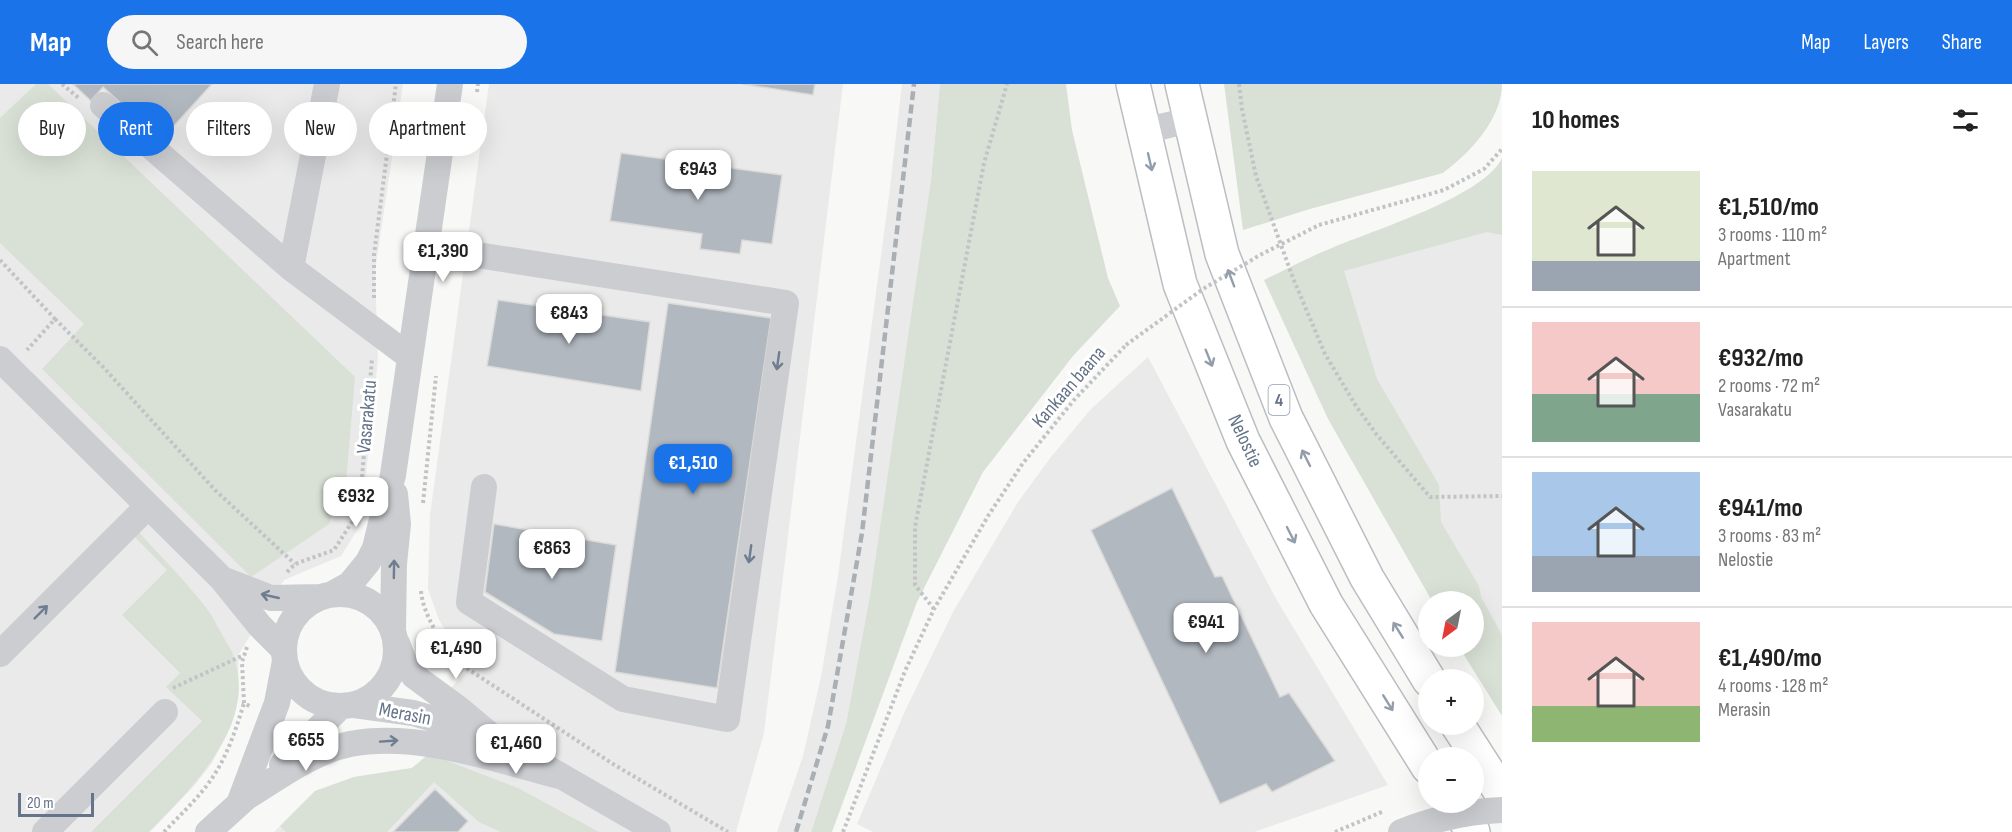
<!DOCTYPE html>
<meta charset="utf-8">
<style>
:root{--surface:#fff;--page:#f6f6f6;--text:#222;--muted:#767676;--line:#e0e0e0;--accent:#1a73e8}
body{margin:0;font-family:"Sofia Sans Condensed",sans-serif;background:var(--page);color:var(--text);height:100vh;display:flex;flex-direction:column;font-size:22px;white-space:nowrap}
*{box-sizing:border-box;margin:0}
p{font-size:20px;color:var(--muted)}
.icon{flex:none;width:33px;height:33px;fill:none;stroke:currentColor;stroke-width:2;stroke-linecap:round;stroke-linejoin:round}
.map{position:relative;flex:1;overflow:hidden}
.drawer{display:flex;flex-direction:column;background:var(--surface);width:510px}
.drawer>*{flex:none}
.hud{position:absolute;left:18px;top:18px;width:570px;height:54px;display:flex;gap:12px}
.needle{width:39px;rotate:212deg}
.controls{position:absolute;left:1418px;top:507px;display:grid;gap:12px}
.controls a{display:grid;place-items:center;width:66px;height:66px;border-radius:50%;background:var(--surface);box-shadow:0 6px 24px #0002;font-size:30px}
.scale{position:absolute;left:18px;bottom:15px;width:76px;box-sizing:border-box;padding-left:6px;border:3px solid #657489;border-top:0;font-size:16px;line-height:21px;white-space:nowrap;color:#657489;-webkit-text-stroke:4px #fff;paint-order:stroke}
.price{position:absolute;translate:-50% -51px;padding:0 14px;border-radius:12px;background:#fff;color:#222;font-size:20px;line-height:39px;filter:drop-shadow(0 2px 3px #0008)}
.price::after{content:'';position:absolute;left:50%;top:36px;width:18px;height:14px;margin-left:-9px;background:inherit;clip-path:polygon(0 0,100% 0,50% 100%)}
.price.active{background:var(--accent);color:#fff}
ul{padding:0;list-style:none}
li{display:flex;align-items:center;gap:18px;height:150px;padding:0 30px}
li+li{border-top:2px solid var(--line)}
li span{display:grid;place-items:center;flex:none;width:168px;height:120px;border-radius:0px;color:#555}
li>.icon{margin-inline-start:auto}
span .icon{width:72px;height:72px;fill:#fffc;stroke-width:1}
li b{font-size:26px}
h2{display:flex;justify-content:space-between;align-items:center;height:72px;padding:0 30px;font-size:26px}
.pill{padding:0 21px;border-radius:27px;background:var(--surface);box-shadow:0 6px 24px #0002;font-size:21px;line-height:54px}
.pill.active{background:var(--accent);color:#fff}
header{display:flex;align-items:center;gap:36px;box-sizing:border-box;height:84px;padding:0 30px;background:var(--accent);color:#fff}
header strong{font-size:28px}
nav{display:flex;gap:33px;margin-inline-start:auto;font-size:21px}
.search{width:420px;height:54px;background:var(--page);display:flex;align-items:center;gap:15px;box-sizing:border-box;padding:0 21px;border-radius:33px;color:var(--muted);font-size:22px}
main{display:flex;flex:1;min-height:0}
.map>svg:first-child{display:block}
</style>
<header>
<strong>Map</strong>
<div class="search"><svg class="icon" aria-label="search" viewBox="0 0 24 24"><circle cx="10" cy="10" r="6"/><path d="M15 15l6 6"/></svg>Search here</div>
<nav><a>Map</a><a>Layers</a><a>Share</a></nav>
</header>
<main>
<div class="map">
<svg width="1502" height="748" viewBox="0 0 1502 748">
<rect width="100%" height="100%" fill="#f8f9f6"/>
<path fill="#e9eae9" d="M0,0H403L375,187L378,274L361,440L341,472L284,496L239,570L237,614L231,641L212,679L194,702L150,748H0Z
M489,0H843L764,649L736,748H274L315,707L354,693L412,684L429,670L451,604L470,583L439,536L428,505L430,431Z
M902,0H940L931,95L870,511L846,640L811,748H777L803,672L821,593L838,492L889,112Z
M1502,121V574L1364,302L1332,164Z
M1148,273L1275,513L1388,701L1254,748H873L857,740L905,627L953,528L1018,418L1051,373L1091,325Z"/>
<path fill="#d9e1d6" d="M36,0H48L355,293L346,398L329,440L251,493L42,285L84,240L0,159V34Z
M940,0H1066L1072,46L1108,194L1120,222L1073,272L983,388L917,518L832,748H811L846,640L870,511L931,95Z
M1224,0H1502C1502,35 1470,69 1443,89L1310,125L1243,146Z
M1502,74V151L1487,148L1344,187L1377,295L1439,401L1441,438L1479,502L1481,513L1502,551V632L1459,563L1473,562V518L1432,517L1328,335L1264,196C1287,185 1309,173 1332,164C1371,147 1485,112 1502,74Z
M137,446C160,472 186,497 207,525C213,532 216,541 221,548C224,555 229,562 232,568C261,638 192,704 149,748H91L202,637L166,603L180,589L122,531L167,486L133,451Z
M429,670L518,704L599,748H501L479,738L434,698L387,748H286L280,742L315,707L354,693L412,684Z"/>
<path fill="#b2b8c0" stroke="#dadad8" stroke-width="1.5" d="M73,0H212L161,56L103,3L91,17Z
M742,0H815L813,11Z
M621,69L782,91L772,160L742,156L740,170L700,165L702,150L610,137Z
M498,216L650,238L641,307L487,282Z
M668,219L771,234L717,604L615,588Z
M1172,404L1215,493L1222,492L1280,613L1289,609L1335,677L1272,708L1266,700L1220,720L1091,446Z
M494,440L616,461L602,557L554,550L485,508Z
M435,705L468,737L458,748H393Z"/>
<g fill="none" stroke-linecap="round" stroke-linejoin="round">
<g stroke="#babdc1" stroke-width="36">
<path id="highway" d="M1133,0L1180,200L1243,357L1326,520L1428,683
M1182,0L1222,170L1286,334L1367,494L1429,596
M1457,640L1502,710
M1453,718L1473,748"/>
</g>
<path stroke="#c1c3c6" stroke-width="4" stroke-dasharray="3 3" stroke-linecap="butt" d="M62,0L80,15
M1239,0L1242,25L1256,92L1293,194L1325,270L1356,322L1377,351L1430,413L1502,412
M477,8L478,0
M1319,141L1444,106L1484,85L1502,65
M0,176L55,235L27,266
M374,214V171L396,0
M55,235L104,284L215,406L295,480
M361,405L372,275
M423,419L436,292
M287,488L295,480L334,466L352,438L357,418
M421,507C423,531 440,553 451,574
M934,525L915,501V443L984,79L1007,0
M247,563L242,578L244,619L251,623
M444,583L451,574L613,680L728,748
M173,604L244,571
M164,748C182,729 202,711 216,688C229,667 237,642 244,619
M843,748L905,587L934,525L988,432L1023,379L1074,316L1126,261
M1335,748L1384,727"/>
<path stroke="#cbcdd1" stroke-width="26" d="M103,21L291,184L327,0
M1143,47L1190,36
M426,163L786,219L727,635L623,615L469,518L484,403
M291,184L410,273
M0,275L222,495L260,542L284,566
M222,495L271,514L320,513
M284 566a56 56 0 1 1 112 0a56 56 0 1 1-112 0Z
M332,510L350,500L368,478L375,464L393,391L450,0
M393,544L394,480L398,440L395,410
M397,559L405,580L414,592L459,625L490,651L658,748
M0,570L148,422
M354,621L413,629L482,649
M282,681L341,622
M240,717C274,697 310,668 350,660C419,647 496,676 563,693
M240,717L277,619L285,577
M45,748L165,628
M208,748L252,708"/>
<use href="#highway" stroke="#fff" stroke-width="33"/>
<path stroke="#aaaeb5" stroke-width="4.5" stroke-dasharray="9 4.5" stroke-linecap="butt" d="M796,748L828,642L862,449L914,0"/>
<path stroke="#c1c3c6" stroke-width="4" stroke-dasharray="3 3" stroke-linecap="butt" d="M1126,261L1203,205L1260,171L1319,141"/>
<path stroke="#cbcdd1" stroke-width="26" d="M1401,748C1434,735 1467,727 1502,726"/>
</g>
<defs><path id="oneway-shaft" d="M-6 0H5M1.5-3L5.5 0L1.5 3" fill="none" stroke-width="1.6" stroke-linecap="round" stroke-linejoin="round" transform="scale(1.5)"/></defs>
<g stroke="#939eac">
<use href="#oneway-shaft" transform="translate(1150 78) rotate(77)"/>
<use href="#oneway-shaft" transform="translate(1231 194) rotate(-111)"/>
<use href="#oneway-shaft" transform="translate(1209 274) rotate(68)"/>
<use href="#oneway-shaft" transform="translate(1306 374) rotate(-117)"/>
<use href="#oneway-shaft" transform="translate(1291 451) rotate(63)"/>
<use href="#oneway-shaft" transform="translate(1398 546) rotate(-122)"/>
<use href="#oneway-shaft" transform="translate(1388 619) rotate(58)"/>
</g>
<g stroke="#6f7d90">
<use href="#oneway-shaft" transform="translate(778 277) rotate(98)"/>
<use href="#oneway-shaft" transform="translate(750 470) rotate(98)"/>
<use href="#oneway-shaft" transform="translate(394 485) rotate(-89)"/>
<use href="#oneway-shaft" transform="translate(270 512) rotate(-167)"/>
<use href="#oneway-shaft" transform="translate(41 528) rotate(-45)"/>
<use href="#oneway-shaft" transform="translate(389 657) rotate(-4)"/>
</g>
<g text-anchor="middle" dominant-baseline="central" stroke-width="6" stroke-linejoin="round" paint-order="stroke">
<rect fill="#fff" stroke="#939eac" stroke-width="1.5" x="1268.5" y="301" width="21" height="30" rx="4.5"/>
<g font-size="18" font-weight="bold" fill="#657489">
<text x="1279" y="316">4</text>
</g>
<g font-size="20" fill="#657489" stroke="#fff">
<text transform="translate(1069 303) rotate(-49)">Kankaan baana</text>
<text transform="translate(367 333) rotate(-85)">Vasarakatu</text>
<text transform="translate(1245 357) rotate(65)">Nelostie</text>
<text transform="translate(405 630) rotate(11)">Merasin</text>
</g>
</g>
</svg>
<div class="controls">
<a><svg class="needle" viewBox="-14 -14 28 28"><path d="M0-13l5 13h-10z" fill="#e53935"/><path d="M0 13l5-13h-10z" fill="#767676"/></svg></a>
<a>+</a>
<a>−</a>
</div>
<div class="scale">20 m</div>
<b class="price" style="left:698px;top:117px">€943</b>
<b class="price" style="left:443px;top:199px">€1,390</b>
<b class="price" style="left:569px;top:261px">€843</b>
<b class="price active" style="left:693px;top:411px">€1,510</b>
<b class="price" style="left:356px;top:444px">€932</b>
<b class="price" style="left:552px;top:496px">€863</b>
<b class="price" style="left:1206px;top:570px">€941</b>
<b class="price" style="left:456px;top:596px">€1,490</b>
<b class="price" style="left:306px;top:688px">€655</b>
<b class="price" style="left:516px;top:691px">€1,460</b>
<div class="hud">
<a class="pill">Buy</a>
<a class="pill active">Rent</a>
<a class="pill">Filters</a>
<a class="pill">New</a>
<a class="pill">Apartment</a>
</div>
</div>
<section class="drawer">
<h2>10 homes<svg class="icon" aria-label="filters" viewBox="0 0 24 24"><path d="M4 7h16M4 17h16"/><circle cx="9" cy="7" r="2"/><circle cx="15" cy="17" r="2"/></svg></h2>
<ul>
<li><span style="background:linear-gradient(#dfe7d0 75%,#9aa5b1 0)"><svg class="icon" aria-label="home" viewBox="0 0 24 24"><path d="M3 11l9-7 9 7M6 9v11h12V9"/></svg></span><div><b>€1,510/mo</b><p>3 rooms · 110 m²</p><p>Apartment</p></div></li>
<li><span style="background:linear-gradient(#f6c9c9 60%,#7fa58c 0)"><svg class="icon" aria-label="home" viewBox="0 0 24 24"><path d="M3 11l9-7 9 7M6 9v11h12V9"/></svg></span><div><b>€932/mo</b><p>2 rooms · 72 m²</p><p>Vasarakatu</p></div></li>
<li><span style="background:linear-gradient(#a9c7e8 70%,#9aa5b1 0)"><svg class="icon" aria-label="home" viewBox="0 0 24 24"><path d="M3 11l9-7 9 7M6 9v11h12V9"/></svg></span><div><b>€941/mo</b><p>3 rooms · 83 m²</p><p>Nelostie</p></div></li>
<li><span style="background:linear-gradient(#f6c9c9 70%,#8fb573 0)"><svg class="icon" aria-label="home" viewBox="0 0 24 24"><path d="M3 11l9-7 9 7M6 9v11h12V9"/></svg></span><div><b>€1,490/mo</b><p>4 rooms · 128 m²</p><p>Merasin</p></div></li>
</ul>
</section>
</main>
